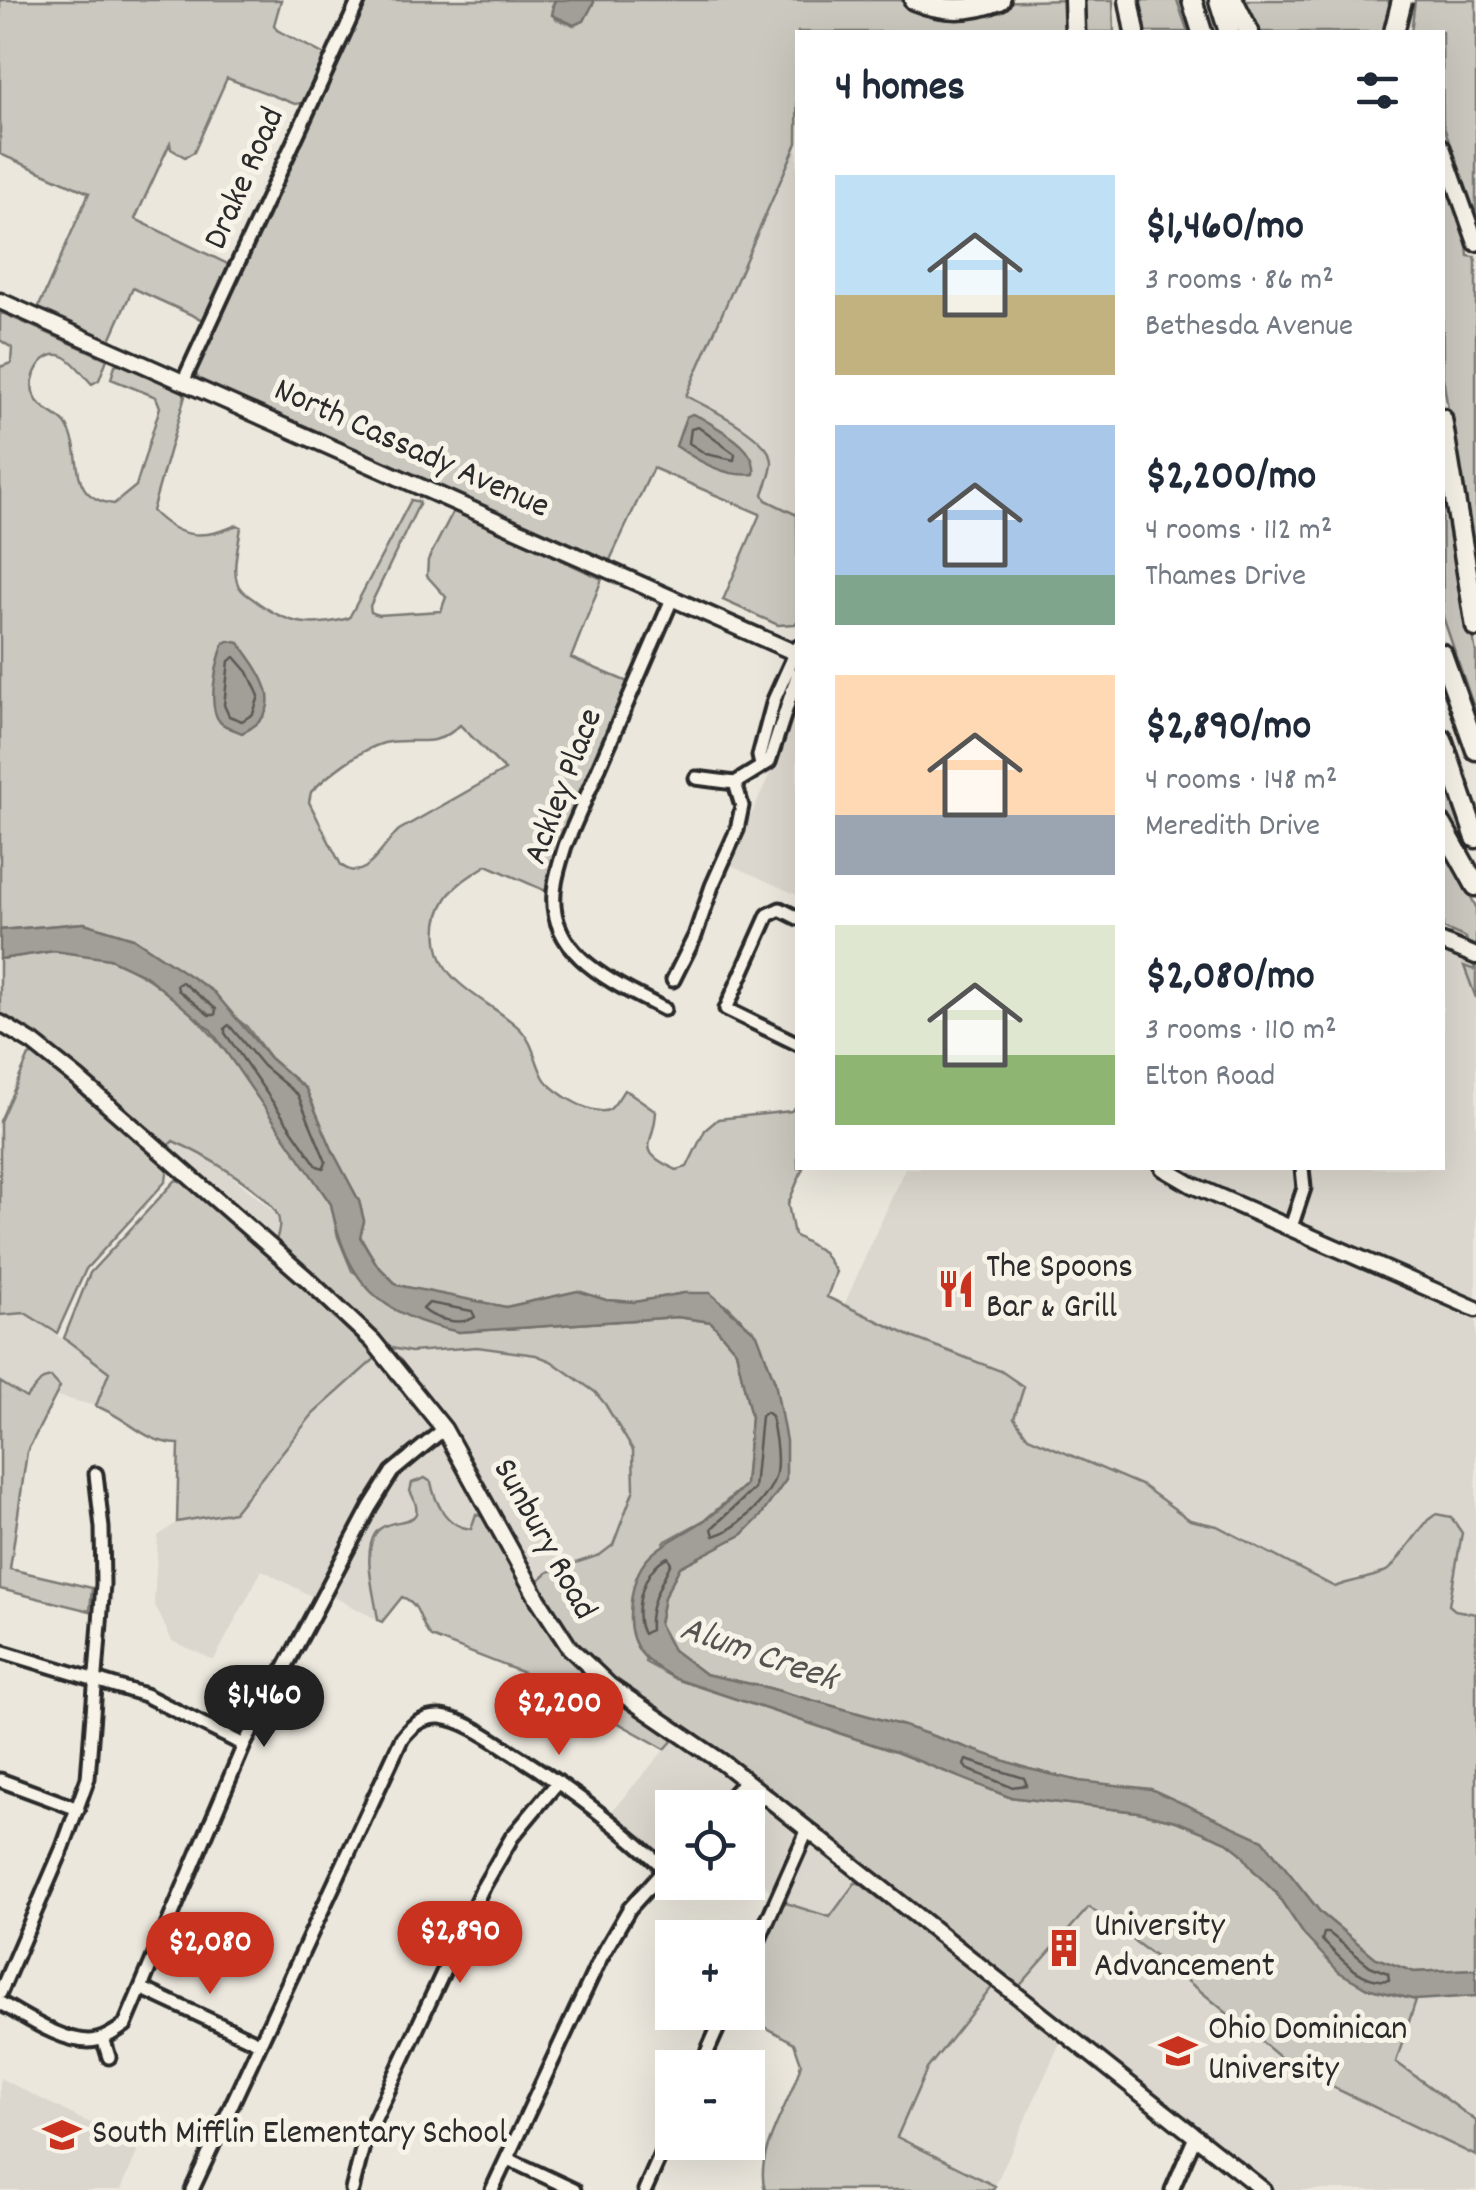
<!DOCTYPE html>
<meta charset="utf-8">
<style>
:root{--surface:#fff;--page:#f2f2f3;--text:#1f2937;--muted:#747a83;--accent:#c8321e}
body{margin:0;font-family:Dekko,sans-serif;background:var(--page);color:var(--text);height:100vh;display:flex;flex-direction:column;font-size:38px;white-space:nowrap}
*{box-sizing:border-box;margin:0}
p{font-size:32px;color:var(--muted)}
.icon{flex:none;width:55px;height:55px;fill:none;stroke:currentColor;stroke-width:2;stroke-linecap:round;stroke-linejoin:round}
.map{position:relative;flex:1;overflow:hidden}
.side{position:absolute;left:795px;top:30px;width:650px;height:1140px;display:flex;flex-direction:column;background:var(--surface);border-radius:0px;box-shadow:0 10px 40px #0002}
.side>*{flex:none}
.buttons{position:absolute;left:655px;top:1790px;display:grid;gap:20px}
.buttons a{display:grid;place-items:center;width:110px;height:110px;border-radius:0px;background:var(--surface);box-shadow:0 10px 40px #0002;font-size:50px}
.price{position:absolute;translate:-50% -85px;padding:0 22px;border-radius:35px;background:var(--accent);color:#fff;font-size:32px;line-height:65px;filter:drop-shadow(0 2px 5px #0008)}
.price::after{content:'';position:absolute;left:50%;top:60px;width:30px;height:22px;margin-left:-15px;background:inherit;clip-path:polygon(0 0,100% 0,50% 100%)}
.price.current{background:#222;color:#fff}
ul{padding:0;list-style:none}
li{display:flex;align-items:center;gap:30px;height:250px;padding:0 40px}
li span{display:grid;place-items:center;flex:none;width:280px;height:200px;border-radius:0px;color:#555}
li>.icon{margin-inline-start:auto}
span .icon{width:120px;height:120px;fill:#fffc;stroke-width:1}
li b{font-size:42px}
h2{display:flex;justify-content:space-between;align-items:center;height:120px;padding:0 40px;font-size:42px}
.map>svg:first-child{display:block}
</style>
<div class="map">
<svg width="1476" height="2190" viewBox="0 0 1476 2190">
<rect width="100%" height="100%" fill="#ebe7dd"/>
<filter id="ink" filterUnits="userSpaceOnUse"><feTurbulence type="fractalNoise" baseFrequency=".01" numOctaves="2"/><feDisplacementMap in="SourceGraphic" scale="20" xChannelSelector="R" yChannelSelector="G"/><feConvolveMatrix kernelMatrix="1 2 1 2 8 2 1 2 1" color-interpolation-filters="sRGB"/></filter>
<g filter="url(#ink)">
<path fill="#dbd7ce" d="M797,143V515L766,500L763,494L772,465L771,456L744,428L686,396Z
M797,713V895L729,864Z
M1443,928L1466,938L1475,971L1465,968L1476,998V1614L1454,1610L1449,1605L1462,1533L1436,1514L1391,1568L1382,1574L1356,1578L1335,1587L1217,1526L1190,1520L1143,1486L1028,1437L1014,1418L914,1338L844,1305L905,1168H1442Z
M173,1140L210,1157L278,1215L280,1225L275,1244L267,1253L159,1157Z
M25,1313L109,1372L96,1406L56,1396L60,1386L26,1398L0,1381V1316Z
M387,1347L411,1352L477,1347L536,1355L551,1361L595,1392L605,1404L633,1450L635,1466L634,1489L613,1545L599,1555L548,1572L540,1579L539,1587L471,1529L465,1530L453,1521L435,1503L431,1482L418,1479L412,1483L416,1513L410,1519L382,1526L371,1544L378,1620L322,1591L317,1599L262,1570L214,1660L172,1641L154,1603L158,1536L177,1522L234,1512L313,1414Z
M684,1727L866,1868L859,1883H855L830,1917L782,1902L748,1870V1808H672V1859L662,1870L605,1819Z
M1089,1907L1198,1989L1293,2068L1476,2156V2190H1247L1063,2036L995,2186L896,2138L927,2069L993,1986L1014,1994Z
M1476,1996V2121L1396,2062L1416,2000Z
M0,2078L81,2119L141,2143L121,2190H0Z"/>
<path fill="#cbc8bf" stroke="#7b7a75" stroke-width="2.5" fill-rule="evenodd" d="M0,0H281L274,25L277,30L325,55L302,103L295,104L227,78L194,152L185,157L171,149L170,143L135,219L230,265L205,321L133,288L108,344L37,311L89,193L0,154Z
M362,0H555L552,6L556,19L574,25L593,0H903L910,4L1067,0L1068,32H798L797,143L686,396C706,406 773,438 772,463C772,473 766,485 763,494L766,500L797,515L798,620L795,624L778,625L723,600L760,514L653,468L609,562L203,386L195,372L196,363Z
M1079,0H1113L1114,32H1081Z
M1135,0H1177L1188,32H1138Z
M1243,0H1388L1390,7L1384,32H1257Z
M1415,0H1476V222L1443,124L1442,32H1411Z
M1442,165L1465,229L1468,256L1475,257L1476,262V593L1443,377Z
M0,312L107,359L99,380L92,384C84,376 75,362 65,357C43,346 27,379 34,395C40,411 59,413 67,426C86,457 64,497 114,504L136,486L160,407L156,397L111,379L115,365L120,363L183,391L185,396L152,511C179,539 203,540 237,525L241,527C239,543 232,567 237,582C239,590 246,594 253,599C286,624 309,629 349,618L411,500L420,502L370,606L371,612L378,615L441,611L446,597L427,576L428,560L454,510L602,579L571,658L630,683L554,858L548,892L487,865C472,875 455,884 446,899C431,923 434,958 454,978C473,998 501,1010 521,1030C534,1044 535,1062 544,1078C552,1092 596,1119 610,1109C615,1105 620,1096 624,1090L629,1092L656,1111C655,1145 632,1150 677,1170L687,1167L705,1130L718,1119L791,1111L797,1106L798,1168H803L788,1204L794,1235L823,1252L836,1272L827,1297L914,1338L1001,1371L1024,1387L1014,1418L1028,1437L1143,1486L1190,1520L1217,1526L1335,1587C1353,1579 1376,1579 1391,1568L1428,1520L1436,1514L1451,1517L1462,1533L1449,1605L1455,1610L1476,1614V1969L1414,1972L1376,1958L1321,1913L1263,1840L1079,1781L1029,1769L904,1726L769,1688L705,1674L673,1650L659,1624L664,1597L680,1567L743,1534L775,1382L756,1334L728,1306L684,1293L635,1302L606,1300L578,1291L506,1307L438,1295L397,1285L377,1265L360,1236L364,1221L359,1201L334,1154L306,1089L270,1058L247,1027L133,938L84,923L0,930V367L11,363L12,348L0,340ZM460,725L505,770L399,830C382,845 366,886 341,865L309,802L311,792C329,774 359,750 384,743C414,736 434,751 460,725Z
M1442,447L1476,653V714L1443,617Z
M1442,774L1473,862L1469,863L1443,812Z
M1442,838L1476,907V998L1464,966L1475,970L1466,938L1443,928Z
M54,951C73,954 97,954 115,961C212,1002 273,1120 331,1204L338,1237L352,1271L459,1332L677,1317L711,1322L736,1351L751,1417L745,1485L706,1519L664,1542L645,1662L676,1679L896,1752L1009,1797L1138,1812L1176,1821L1227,1842L1241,1853L1253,1870L1276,1893L1305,1936L1367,1988L1416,2000L1396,2062L1476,2121V2156L1293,2068L1198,1989L1089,1907L1017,1989L720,1751L606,1674L559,1623L539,1587L540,1579L548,1572L600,1555L613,1545L634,1489L633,1450L605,1404L595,1392L551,1361L536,1355L477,1347L411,1352L387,1347L355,1312L275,1244C278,1234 282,1223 277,1214C263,1188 199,1152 173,1141L165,1149L57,1053L0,1016V959Z
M34,1054L168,1166L166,1181L86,1269L57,1333L25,1313L0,1315V1121L29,1056Z
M176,1180L185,1182L334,1311L379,1355L313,1414L234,1512L177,1522L179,1444C143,1443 131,1419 96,1406L109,1372L64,1338L90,1273Z
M51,1377L60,1387L27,1452L10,1569L92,1588L90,1611L0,1589V1382L26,1398L43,1379Z
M425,1478L431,1482C435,1503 447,1527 471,1529L476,1514L487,1519L551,1637C585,1681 628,1708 674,1739L665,1749L539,1679L431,1637C418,1623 422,1604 402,1597L382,1622L378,1620C375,1596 362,1555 375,1534C389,1512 433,1534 410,1491L412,1483Z
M855,1883H859L993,1986L927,2069L897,2137L995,2186L993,2190H765C753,2151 793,2101 801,2063L794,2043L740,2013L748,2012V1977L782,1902L830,1917Z"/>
<path fill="#a29f98" stroke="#72716c" stroke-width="2.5" d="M555,0H593L594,2L584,21L574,25L552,15Z
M692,414L700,417C720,430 758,447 754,474C726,478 698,461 676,446L686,417Z
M229,641L239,643C261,673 291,710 242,733C235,730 225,727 220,722C206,706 217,661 224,643Z
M84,923L133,938L214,992L270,1058L306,1089L334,1154L359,1201L364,1221L360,1237L377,1265L397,1285L506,1307L578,1291L606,1300L635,1302L684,1293H710L757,1334L775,1382L786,1441V1480L760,1517L743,1534L680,1567L664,1597L659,1624L673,1650L705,1674L769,1688L904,1726L1029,1769L1079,1781L1151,1789L1263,1840L1321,1913L1376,1958L1414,1972L1476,1969V1996L1416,2000L1367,1988L1339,1972L1305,1936L1276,1893L1253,1870L1241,1853L1227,1842L1176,1821L1138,1812L1009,1797L896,1752L676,1679C649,1664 629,1650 630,1616C632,1552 659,1550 705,1520C719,1511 733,1497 745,1485L751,1417L736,1351L711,1322L677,1317L459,1332C379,1315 347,1284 331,1204L211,1030L146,976L110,959L54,951L0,959V930Z"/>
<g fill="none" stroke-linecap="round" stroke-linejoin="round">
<path stroke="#5b5957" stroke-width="2.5" d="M698,427L735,454L734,460L706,454L689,443L691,429Z
M235,657L248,672L259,696L253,714L242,721L229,716L224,705L229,661Z
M182,982L216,1009L215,1015H209L178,990L177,985Z
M229,1025L263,1066L298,1095L326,1162L324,1168L317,1166L225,1033V1028Z
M429,1303L472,1311L475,1317C461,1326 435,1320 423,1309Z
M766,1412L771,1416C775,1434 779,1455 776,1473C771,1497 737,1530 714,1536L712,1528L754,1489L761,1416Z
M668,1557L671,1563C660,1585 648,1606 650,1630L643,1634C631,1613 644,1566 668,1557Z
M966,1760L1024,1778L1027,1785L1011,1787L967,1769L964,1765Z
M1324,1933H1329L1370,1966L1388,1973L1389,1980C1362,1984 1340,1958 1322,1940Z"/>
<g stroke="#2b2b2b" stroke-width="19">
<path id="minor" d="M183,382L359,0
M761,765L759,756L774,700L798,647
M696,778L735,783L769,762L798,673
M798,918L780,909L768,915L726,1009L798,1044
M673,980L695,936L712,886L737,830L742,806L735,783
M664,1009C614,983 543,954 555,884C557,871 561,859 565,846L672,599
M1291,1227L1304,1188L1302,1168
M0,1651L145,1695L244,1745
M0,1780L78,1809
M721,1808L745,1781
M748,1964L808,1829
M143,1989L259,2043
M0,1993L63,1847L88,1778L103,1584L102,1528L96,1474
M0,2003C25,2016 60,2041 89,2041C102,2041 115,2032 125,2025L244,1745L370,1507L392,1472L444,1429
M103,2038L109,2057
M700,2068L725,2012
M508,2159L574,2190
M192,2190L402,1738C412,1725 423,1716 441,1717C465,1720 490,1738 510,1751C566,1786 617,1824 665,1869
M352,2190L364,2142L482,1889L512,1837L558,1782
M492,2190L600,1959L629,1909L672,1861
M645,2190L672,2129
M1172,2190L1195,2137"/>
</g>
<g stroke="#2b2b2b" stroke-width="21">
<path id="major" d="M1442,147L1476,243
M0,301L798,654
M1442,942L1476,956
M0,1023L33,1043L77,1078L306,1278L373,1341L444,1429L538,1599L569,1647L610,1686L722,1762L1263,2190
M1163,1168L1192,1185L1476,1309"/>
</g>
<g stroke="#2b2b2b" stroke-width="25">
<path id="highway" d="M914,0C943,12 971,12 1000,0
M1074,0L1075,32
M1129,0L1135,32
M1192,0L1202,32
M1219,0L1229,32
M1233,0L1249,32
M1442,419L1476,627
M1442,654L1476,750
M1442,739L1476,838
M1442,825L1476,886"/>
</g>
<use href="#minor" stroke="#f7f3e8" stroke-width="11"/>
<use href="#major" stroke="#f7f3e8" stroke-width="14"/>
<use href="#highway" stroke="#f7f3e8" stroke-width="18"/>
<g stroke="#2b2b2b" stroke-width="25" stroke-linecap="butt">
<path id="highway-bridge" d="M1394,32L1402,0"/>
</g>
<use href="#highway-bridge" stroke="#f7f3e8" stroke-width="18"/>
</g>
</g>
<defs>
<g id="restaurant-bare" transform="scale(3)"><path d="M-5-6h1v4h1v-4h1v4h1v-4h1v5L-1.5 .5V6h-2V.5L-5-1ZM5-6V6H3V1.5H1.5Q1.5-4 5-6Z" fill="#c8321e" stroke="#f7f3e8" stroke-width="2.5" paint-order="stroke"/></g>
<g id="building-bare" transform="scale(3)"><path d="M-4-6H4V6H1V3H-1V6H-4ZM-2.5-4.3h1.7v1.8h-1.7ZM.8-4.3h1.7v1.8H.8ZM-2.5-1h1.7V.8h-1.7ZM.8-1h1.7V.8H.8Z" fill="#c8321e" stroke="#f7f3e8" stroke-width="2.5" paint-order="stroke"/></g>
<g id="university-bare" transform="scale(3)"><path d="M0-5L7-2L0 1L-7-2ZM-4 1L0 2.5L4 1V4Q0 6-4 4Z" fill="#c8321e" stroke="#f7f3e8" stroke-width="2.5" paint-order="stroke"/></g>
<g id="school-bare" transform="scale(3)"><path d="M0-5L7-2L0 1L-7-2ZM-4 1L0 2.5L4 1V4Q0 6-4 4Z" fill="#c8321e" stroke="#f7f3e8" stroke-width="2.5" paint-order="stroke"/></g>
</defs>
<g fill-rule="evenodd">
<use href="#restaurant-bare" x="956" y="1289"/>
<use href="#building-bare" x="1064" y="1948"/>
<use href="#university-bare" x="1178" y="2051"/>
<use href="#school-bare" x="62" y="2135"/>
</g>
<g text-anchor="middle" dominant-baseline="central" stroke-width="10" stroke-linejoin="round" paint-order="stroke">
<g font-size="35" fill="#2b2b2b" stroke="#f7f3e8">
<text transform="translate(246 179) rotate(-66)">Drake Road</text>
<text transform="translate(411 450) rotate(24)">North Cassady Avenue</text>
<text transform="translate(565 787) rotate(-69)">Ackley Place</text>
<text transform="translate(543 1540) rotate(61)">Sunbury Road</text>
</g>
<g font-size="35" fill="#2b2b2b" stroke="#f7f3e8" text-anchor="start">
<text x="986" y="1269">The Spoons<tspan x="986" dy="40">Bar &amp; Grill</tspan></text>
<text x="1094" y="1928">University<tspan x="1094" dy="40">Advancement</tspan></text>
<text x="1208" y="2031">Ohio Dominican<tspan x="1208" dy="40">University</tspan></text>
<text x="92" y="2135">South Mifflin Elementary School</text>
</g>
<g font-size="38" font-style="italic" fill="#555451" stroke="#f7f3e8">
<text transform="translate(758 1656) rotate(19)">Alum Creek</text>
</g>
</g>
</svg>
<div class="buttons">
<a><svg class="icon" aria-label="locate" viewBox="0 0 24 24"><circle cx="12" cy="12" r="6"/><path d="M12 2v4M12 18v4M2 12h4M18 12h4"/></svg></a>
<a>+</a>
<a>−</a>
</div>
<b class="price current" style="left:264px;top:1750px">$1,460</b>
<b class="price" style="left:559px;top:1758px">$2,200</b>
<b class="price" style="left:460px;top:1986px">$2,890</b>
<b class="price" style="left:210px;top:1997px">$2,080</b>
<section class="side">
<h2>4 homes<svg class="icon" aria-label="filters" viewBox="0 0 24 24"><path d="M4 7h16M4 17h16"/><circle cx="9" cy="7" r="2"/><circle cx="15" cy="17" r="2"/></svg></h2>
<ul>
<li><span style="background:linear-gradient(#bfe0f5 60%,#c2b280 0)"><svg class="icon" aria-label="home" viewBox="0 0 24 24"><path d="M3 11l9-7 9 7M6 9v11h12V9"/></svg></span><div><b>$1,460/mo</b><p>3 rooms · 86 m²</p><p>Bethesda Avenue</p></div></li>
<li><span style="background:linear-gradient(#a9c7e8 75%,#7fa58c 0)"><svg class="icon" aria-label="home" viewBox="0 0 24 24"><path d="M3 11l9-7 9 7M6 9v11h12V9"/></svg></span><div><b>$2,200/mo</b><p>4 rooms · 112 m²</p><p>Thames Drive</p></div></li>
<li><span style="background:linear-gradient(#ffd9b3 70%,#9aa5b1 0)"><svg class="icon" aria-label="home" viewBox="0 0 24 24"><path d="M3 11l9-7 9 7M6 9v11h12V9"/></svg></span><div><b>$2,890/mo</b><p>4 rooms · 148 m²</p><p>Meredith Drive</p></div></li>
<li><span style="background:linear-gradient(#dfe7d0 65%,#8fb573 0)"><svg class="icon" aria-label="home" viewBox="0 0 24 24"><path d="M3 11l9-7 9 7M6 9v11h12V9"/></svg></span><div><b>$2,080/mo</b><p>3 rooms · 110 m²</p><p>Elton Road</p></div></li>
</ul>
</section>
</div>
